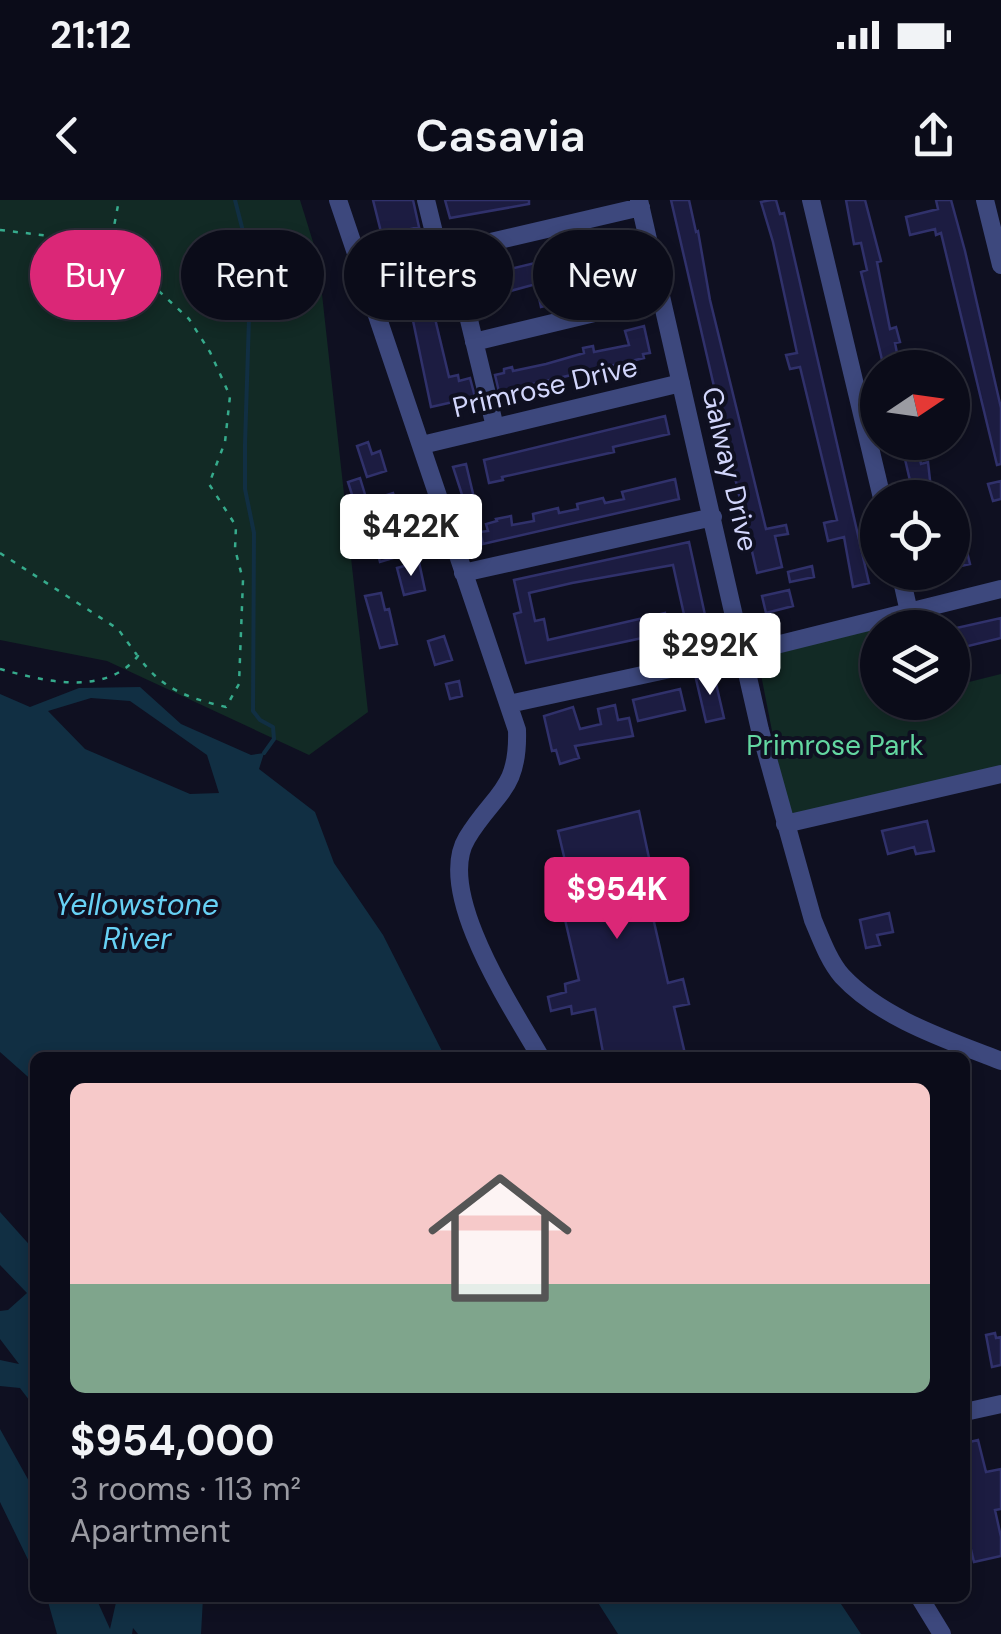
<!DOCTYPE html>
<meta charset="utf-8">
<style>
:root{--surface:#0b0c19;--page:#141522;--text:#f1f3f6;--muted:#9a9ba2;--line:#2b2c38;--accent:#db2777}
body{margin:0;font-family:"DM Sans",sans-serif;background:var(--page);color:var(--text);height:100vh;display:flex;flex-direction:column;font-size:38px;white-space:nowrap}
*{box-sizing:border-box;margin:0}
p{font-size:32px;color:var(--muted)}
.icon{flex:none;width:55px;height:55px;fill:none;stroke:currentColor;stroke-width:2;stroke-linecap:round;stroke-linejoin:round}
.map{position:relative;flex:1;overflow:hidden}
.details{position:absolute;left:30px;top:852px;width:940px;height:550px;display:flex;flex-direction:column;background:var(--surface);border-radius:15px;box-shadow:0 5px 15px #0003,0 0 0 2px var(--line)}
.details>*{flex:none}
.guide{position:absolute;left:30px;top:30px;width:942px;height:90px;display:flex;gap:20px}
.needle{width:65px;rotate:77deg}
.tools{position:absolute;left:860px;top:150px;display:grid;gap:20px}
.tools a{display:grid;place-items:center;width:110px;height:110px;border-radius:50%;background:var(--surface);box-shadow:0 5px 15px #0003,0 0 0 2px var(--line);font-size:50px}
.price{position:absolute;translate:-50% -85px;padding:0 22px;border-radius:10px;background:#fff;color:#222;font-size:32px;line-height:65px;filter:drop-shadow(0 2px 5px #0008)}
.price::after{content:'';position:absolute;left:50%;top:60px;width:30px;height:22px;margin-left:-15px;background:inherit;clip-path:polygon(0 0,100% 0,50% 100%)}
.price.on{background:var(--accent);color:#fff}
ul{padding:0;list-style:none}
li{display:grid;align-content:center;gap:20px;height:530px;padding:0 40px}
li span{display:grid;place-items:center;height:310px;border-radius:15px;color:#555}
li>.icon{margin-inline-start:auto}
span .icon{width:180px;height:180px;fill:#fffc;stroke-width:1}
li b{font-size:42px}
.chip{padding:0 35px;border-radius:45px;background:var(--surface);box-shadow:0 5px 15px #0003,0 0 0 2px var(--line);font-size:35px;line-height:90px}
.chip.on{background:var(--accent);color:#fff}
.status{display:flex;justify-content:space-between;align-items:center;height:70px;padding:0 50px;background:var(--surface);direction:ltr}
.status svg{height:28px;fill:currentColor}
header{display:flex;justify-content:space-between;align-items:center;height:130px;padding:0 40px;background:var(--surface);font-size:45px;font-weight:600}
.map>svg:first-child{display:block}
</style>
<div class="status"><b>21:12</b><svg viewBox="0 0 49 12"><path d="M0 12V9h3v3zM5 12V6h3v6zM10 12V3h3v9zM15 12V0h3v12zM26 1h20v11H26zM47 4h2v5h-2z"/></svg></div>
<header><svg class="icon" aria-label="back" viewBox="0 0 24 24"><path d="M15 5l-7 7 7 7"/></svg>Casavia<svg class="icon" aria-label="share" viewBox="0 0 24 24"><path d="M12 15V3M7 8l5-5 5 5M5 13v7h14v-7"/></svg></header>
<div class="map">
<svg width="1001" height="1434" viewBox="0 0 1001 1434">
<rect width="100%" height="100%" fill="#0f1021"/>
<path fill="#122a25" d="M0,0H300L318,58L368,512L309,555L107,461L0,440Z
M933,414L936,427L878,428V502H952L953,486L1001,474V566L789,618L757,454Z"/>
<path fill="#112f43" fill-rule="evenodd" d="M140,487L181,524L251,555L264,553L259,569L315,612L334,663L383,735L445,857L35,858V883L0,852V494L30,507L79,488ZM91,498L130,501L207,555L219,593L190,594L85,549L48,511Z
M0,1012L35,1051V1208L20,1188L0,1186V1160L19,1164L0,1139V1111L8,1110L27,1093L0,1065Z
M0,1229L35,1292V1374L0,1302Z
M47,1398H96L110,1429L117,1398H203L201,1434H138L133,1428L132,1434H57Z
M595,1398H837L861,1434H618Z"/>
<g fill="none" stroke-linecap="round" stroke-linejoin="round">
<path stroke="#112f43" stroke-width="4" d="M235,0L247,47L250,87L245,244V289L254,333L253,511L260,520L273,527L274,539L264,553"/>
</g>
<path fill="#1c1c41" stroke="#30316b" stroke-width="2.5" d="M373,0H413L419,27L382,36Z
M445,0H529V4L450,18Z
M671,0H689L696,32L698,31L710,100L766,329L786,325L788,334L775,336L782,367L757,373Z
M771,0H776L780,14L784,13L869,383L853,387L844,337L828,341L824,323L837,320L800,167L790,169L786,155L797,153L773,42L761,2Z
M846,0H865L881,61L877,62L890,129L896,127L900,142L895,143L900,168H884L861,72L867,70L861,43L854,44Z
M936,0H951L965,51L1001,208V264L997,265L941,33L936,35L935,29L910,35L906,17L938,9Z
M606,46L608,53L626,48L630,64L551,78L556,103L541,107L536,84L477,100L473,85L490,81L489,74Z
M446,82L450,102L432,106L449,177L458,175L459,181L470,178L475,197L431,207L411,111L403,113L398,93Z
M644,126L650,153L643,154L644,158L499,192L495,175L504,173V169L512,167L513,171L546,164L584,153L583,148L593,146L594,152L629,145L625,131Z
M665,216L669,234L613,247L614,252L502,277L503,280L489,283L484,260Z
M368,242L372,254L380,251L386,271L367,277L357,246Z
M901,242H916L921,264L928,262L932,298H914Z
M466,264L475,302L465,304L453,267Z
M360,278L367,301L355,304L348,282Z
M675,279L679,299L483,344L480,332L488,331L486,324L497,321L496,319L511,316L512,325L534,321L533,314L558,308L559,313L578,309L577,304L603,298L605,303L624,299L622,292Z
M1001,281V299L993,301L988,284Z
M393,293L399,310L386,315L380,297Z
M389,323L392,334L407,330L412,345L398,349L400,356L380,362L371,328Z
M689,342L707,424L687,428L673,365L572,383L529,393L535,421L544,419L548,440L665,413L670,432L526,463L514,414L521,412L514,380Z
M966,348L970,364L952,368V351Z
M419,362L425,390L404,395L397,368Z
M812,366L814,377L790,382L788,372Z
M789,390L793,406L766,413L762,396Z
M381,393L385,410L389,409L397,444L380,448L365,396Z
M1001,418V438L952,450V429Z
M444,436L452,460L435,465L428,441Z
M714,475L724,518L706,522L696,479Z
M459,481L462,496L450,499L446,484Z
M680,489L685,510L638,521L633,500Z
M615,505L618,520L629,518L633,536L575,546L579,558L560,564L556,550L552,551L544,516L573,507L580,529L601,524L598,509Z
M639,611L649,658L640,661L668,783L683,779L689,804L674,807L686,858H604L595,809L572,814L571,806L551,811L548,797L566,792L565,784L579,780L554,672L567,669L558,631Z
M927,621L934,651L916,654L914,647L888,654L882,631Z
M889,713L893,732L877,735L880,745L866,748L860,720Z
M995,1133L996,1138L1001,1137V1165L992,1167L986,1135Z
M978,1240L986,1272L1001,1269V1309L995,1310L1001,1337V1356L974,1362L965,1325V1243Z"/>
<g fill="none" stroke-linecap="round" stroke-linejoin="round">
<path stroke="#36ab8c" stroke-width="2.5" stroke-dasharray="5 8" stroke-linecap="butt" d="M0,30L75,39L112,37
M0,353L118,429L137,455
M0,469C44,481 105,497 138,456C161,489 188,498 226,507L239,484L243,380L235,349L236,326L209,284L225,242L230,196L210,152L189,119L120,55L112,37L119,0"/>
<path stroke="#3d487d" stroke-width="18" d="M338,0L517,530C519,591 494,593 467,638C434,692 513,809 541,858
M426,0L439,53
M639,0L760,530L813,720C821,739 829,761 842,776C882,819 948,840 1001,861
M811,0L882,298
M985,0L1001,65
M452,50L495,227
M362,72L641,7
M474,142L661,97
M422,245L681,183
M900,372L909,412
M463,373L713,317
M509,504L744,453L1001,389
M785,624L1001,574
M965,1212L1001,1204
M920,1398L942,1434"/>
</g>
<g text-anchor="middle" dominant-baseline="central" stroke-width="8" stroke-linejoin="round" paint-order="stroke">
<g font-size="28" fill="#d2d6fc" stroke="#0f1021">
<text transform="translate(545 187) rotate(-13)">Primrose Drive</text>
<text transform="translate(730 269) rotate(77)">Galway Drive</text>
</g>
<g font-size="28" fill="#63d7a1" stroke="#0f1021">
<text x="835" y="545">Primrose Park</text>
</g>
<g font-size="30" font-style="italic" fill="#67d1f5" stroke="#0f1021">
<text x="137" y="704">Yellowstone<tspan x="137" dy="34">River</tspan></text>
</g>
</g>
</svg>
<div class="tools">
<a><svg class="needle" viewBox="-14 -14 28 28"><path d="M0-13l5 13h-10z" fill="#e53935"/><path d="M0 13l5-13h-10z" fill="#9a9ba2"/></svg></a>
<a><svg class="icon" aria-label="locate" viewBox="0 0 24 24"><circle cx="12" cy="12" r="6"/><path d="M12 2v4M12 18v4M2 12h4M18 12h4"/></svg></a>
<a><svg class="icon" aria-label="layers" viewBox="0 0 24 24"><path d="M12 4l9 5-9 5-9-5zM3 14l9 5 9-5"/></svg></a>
</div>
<b class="price" style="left:411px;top:379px">$422K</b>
<b class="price" style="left:710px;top:498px">$292K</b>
<b class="price on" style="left:617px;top:742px">$954K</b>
<div class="guide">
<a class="chip on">Buy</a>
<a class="chip">Rent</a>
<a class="chip">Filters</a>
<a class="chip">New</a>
</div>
<section class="details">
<ul>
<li><span style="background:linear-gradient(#f6c9c9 65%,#7fa58c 0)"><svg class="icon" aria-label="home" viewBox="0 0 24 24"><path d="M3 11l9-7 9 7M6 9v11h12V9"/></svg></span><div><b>$954,000</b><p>3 rooms · 113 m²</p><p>Apartment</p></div></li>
</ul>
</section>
</div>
